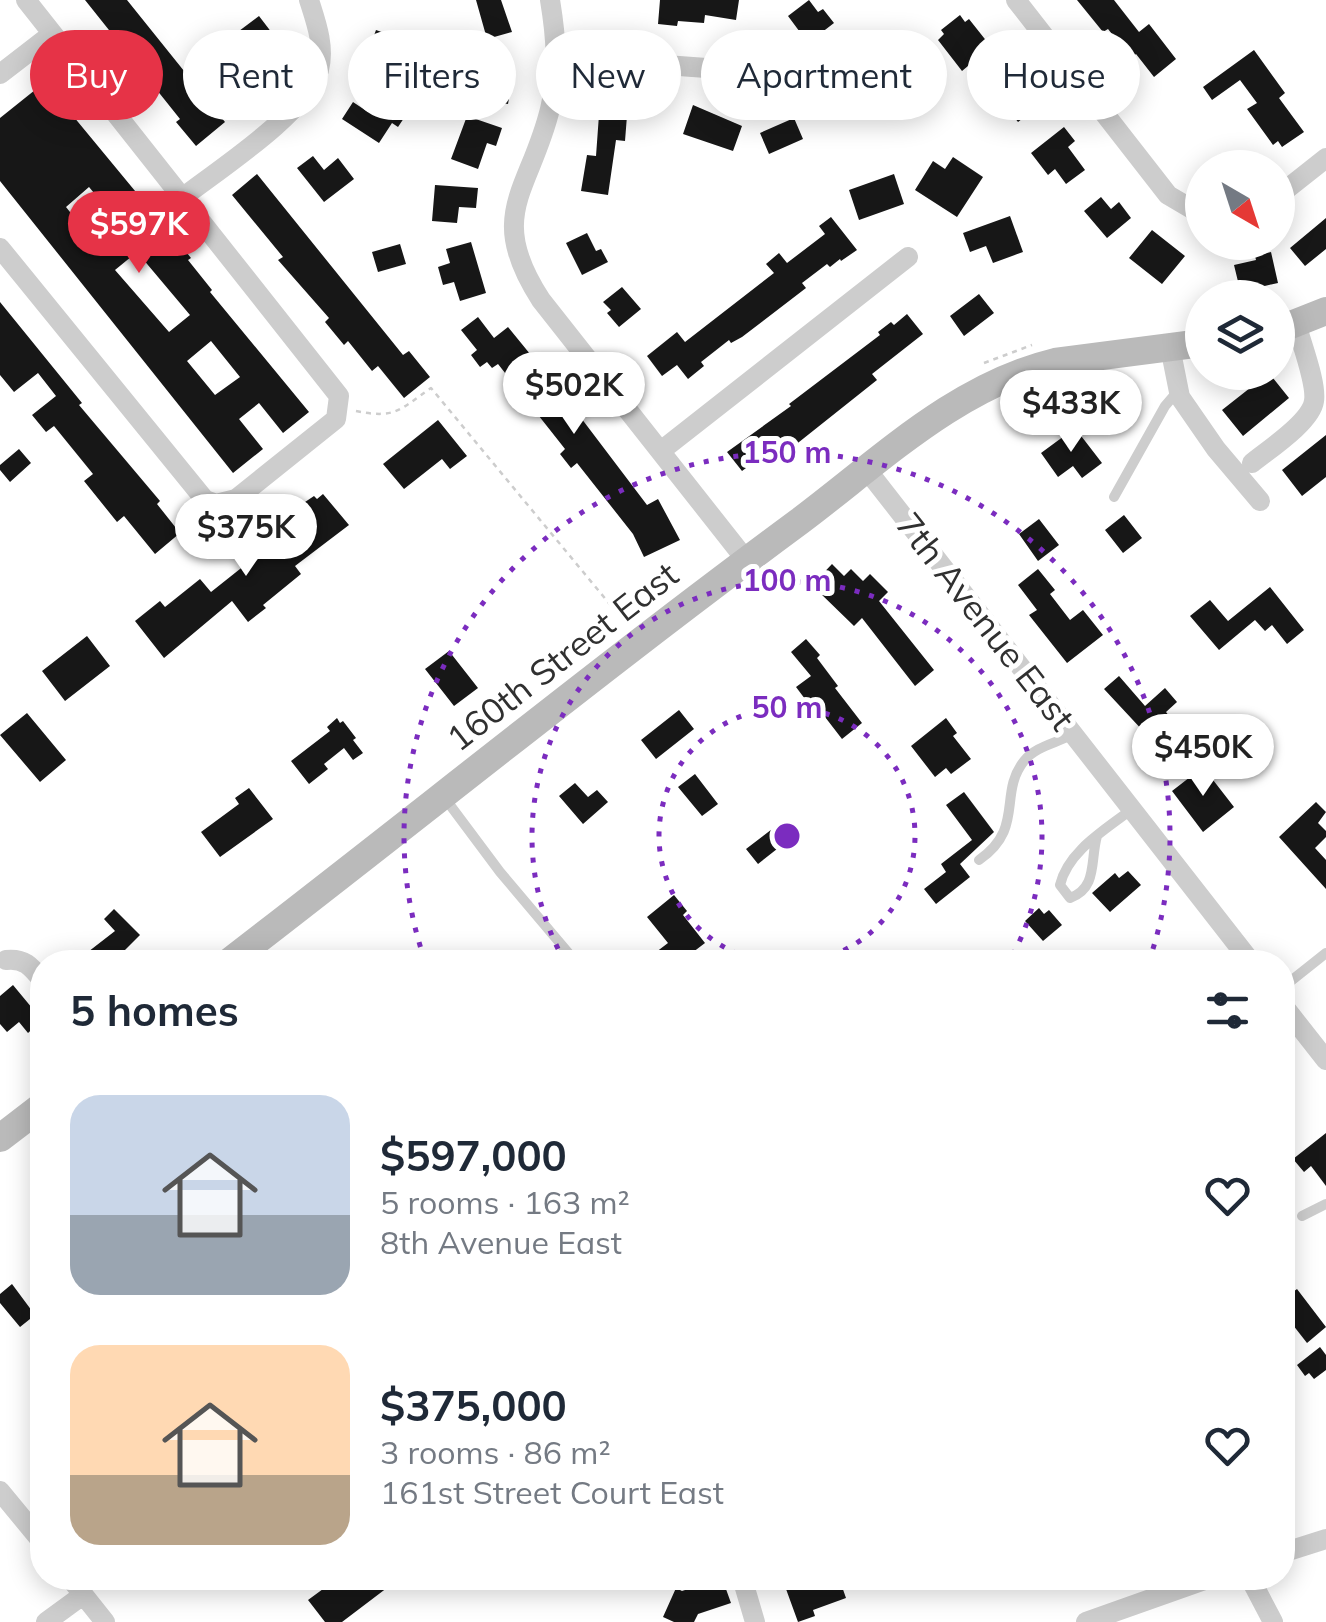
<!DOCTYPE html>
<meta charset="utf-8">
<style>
:root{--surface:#fff;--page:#f6f6f7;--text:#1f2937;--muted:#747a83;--accent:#e63347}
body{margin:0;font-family:Mulish,sans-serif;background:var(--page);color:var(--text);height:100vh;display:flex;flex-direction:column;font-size:38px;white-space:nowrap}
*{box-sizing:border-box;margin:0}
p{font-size:32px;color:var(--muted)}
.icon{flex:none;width:55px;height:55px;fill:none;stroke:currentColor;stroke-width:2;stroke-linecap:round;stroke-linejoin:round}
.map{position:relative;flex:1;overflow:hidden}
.side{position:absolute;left:30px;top:950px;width:1265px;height:640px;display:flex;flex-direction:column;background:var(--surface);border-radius:40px;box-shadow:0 5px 25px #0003}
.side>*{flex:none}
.hud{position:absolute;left:30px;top:30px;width:1268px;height:90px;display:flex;gap:20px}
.needle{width:65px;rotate:141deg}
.tools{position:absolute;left:1185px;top:150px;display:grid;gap:20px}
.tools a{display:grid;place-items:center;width:110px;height:110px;border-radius:50%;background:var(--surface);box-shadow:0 5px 25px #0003;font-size:50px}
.price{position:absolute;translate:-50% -85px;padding:0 22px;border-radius:35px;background:#fff;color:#222;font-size:32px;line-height:65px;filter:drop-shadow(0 2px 5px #0008)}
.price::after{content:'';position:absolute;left:50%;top:60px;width:30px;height:22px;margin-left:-15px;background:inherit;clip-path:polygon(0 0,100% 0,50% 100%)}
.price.selected{background:var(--accent);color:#fff}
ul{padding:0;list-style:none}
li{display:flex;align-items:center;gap:30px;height:250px;padding:0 40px}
li span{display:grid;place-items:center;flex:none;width:280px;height:200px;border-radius:30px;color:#555}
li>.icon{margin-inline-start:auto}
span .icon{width:120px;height:120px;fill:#fffc;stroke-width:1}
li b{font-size:42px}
h2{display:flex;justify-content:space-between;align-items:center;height:120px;padding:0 40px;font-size:42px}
.pill{padding:0 35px;border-radius:45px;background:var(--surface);box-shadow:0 5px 25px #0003;font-size:35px;line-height:90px}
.pill.selected{background:var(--accent);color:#fff}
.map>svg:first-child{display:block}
</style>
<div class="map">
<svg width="1326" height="1622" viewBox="0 0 1326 1622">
<rect width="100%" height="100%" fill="#fff"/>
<path fill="#171717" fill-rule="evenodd" d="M85,0H127L225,122L196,146L176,122L180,119Z
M476,0H501L512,32L487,39Z
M660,0H739L736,20L705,15L704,23L678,21L677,26L658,24Z
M809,0L818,12L823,9L834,23L808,43L788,16Z
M1077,0H1114L1139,32L1149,24L1176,59L1154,77L1136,54L1131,58L1108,29L1103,32Z
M960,15L965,22L969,19L988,43L991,41L1015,71L1019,68L1045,101L1018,122L976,69L973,72L968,66L962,71L938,40L944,34L941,30Z
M259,16L285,50L265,65L239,31Z
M376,30L407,41L393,80L371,73L377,55L368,52Z
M1254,50L1285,93L1279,98L1304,132L1282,147L1278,141L1273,145L1247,109L1257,103L1240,80L1212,100L1203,87Z
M484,60L508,64L505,80L512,81L508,104L477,99Z
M827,69L852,75L844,109L813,102L817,82L823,83Z
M45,82L140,197L137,200L166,236L170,232L191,258L188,260L212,290L210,292L309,412L283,433L259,403L239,419L263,449L233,473L0,181V118ZM89,187L120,224L94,242L66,207ZM137,252L190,315L169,332L115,270ZM211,341L240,377L215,395L187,361Z
M378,97L406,115L398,127L392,123L379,143L342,119L353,102L368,112Z
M600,101L628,103L625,141L616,140L608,195L581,191L587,155L596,156Z
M693,105L742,126L733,151L683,134Z
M467,116L502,128L496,146L487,143L478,169L451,159Z
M794,118L803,139L769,154L760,133Z
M1064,127L1075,141L1068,147L1085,170L1066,184L1055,169L1048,175L1031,153Z
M313,156L324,170L338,158L354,179L324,202L297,168Z
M953,157L983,177L957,217L915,190L933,161L945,169Z
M257,174L403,355L409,351L430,377L404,398L378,366L372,371L348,341L344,345L325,322L329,318L278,260L283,257L232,195Z
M894,174L904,204L859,220L849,190Z
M435,185L478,188L476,208L459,207L457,223L432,221Z
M1101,197L1111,209L1119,202L1131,218L1107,238L1084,211Z
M1010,216L1023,252L993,263L986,246L970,252L963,233Z
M831,217L857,250L841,261L840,259L830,267L827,264L802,283L806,288L742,337L731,343L729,340L701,362L704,366L688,379L677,365L662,376L647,356L677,332L685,342L774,273L766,264L779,253L787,263L825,234L819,226Z
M1326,218V249L1305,266L1290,248Z
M1152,230L1185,256L1162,284L1129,258Z
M587,233L596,251L601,249L608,262L582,275L566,243Z
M471,242L486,293L460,301L454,282L443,285L438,267L450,263L446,249Z
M400,244L406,264L378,272L372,252Z
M1271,252L1278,283L1256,288L1257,294L1242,298L1234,265L1256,260L1255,256Z
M622,287L641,309L619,327L607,313L611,310L603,302Z
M979,294L994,313L964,336L950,316Z
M0,302L82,403L79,405L160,501L157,504L180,533L155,554L124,516L117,522L84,481L93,474L54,426L46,432L32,415L56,396L38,373L14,392L0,375Z
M907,314L923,334L872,374L877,380L789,450L782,441L742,471L727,452L791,406L789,404L880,335L878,332L891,322L894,325Z
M478,317L494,338L508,327L548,376L541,381L564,412L572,406L647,505L658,499L680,540L644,557L633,534L577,463L571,468L560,454L565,449L498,364L492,368L487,362L480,367L471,355L477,350L461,330Z
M1269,373L1289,398L1243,436L1222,410Z
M438,420L467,456L450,469L442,459L404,489L383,464Z
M1075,428L1102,463L1082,478L1073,466L1058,477L1041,453Z
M1326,435V477L1302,496L1282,470Z
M19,449L31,463L10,482L0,470V465Z
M323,494L349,525L295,566L301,574L263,605L266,608L248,622L232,601L164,658L135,621L160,601L165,607L200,579L211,592L245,565L247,568L289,534L282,526L288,520L284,516L314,496L317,499Z
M1124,515L1142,538L1123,553L1105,530Z
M1039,519L1059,545L1038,561L1019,534Z
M832,564L844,576L851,569L863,581L870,574L888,592L879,601L934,670L915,686L862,618L854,626L819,592L813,584Z
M1038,569L1055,590L1050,594L1070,620L1083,610L1103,635L1067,663L1029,615L1037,610L1018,585Z
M1270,587L1304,630L1287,644L1272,625L1265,631L1255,620L1219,650L1190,616L1210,600L1228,621Z
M87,636L110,666L65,701L42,671Z
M806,639L820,655L817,658L838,686L835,688L862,723L842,739L815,704L811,707L796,687L811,676L791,652Z
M449,651L478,688L454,706L425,669Z
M1119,676L1145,706L1165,688L1177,702L1166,712L1173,721L1156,736L1150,729L1145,733L1104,689Z
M679,710L694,729L656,759L641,740Z
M27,713L66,760L40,782L0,735Z
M337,718L340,723L343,721L356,738L353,740L363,753L353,760L344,748L324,764L328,769L309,784L291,761L330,731L327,727Z
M946,718L957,733L953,736L971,759L951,774L946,768L935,777L911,746Z
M1203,767L1234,807L1203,832L1172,791Z
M695,774L718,804L702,816L678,787Z
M575,783L588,797L597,790L608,802L583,824L559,796Z
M249,788L273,819L220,857L201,832L239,804L235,798Z
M964,792L994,832L960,864L970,877L936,904L924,889L946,872L941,864L972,840L946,805Z
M1316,802L1326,812L1318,823L1326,831V837L1315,848L1326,860V889L1279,837Z
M780,823L791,838L758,864L746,849Z
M1128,871L1141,885L1110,912L1092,893L1115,873L1119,878Z
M674,895L687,911L683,915L705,943L680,962H643L668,943L647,917Z
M1039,908L1044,914L1049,910L1062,925L1043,941L1025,921Z
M114,909L140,935L113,962H75L115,931L104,919Z
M13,985L42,1020L28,1033L19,1022L7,1032L0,1024V996Z
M1326,1133V1186L1311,1166L1304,1172L1293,1159Z
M12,1284L35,1315L20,1327L0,1303V1294Z
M1297,1289L1326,1327L1307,1343L1282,1311V1300Z
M1320,1347L1326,1355V1370L1314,1379L1309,1373L1305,1376L1297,1365Z
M338,1578H400L342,1622H325L308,1600Z
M722,1578L731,1603L698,1614L694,1622H674L663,1617L676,1588L682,1591Z
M816,1578H839L846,1598L813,1610L815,1616L798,1622L786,1589Z"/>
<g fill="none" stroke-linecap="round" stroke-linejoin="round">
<path stroke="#cdcdcd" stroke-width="2.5" stroke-dasharray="5 5" stroke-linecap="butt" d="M984,363L1032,345
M356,411C396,419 399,410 431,388L627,625"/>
<path stroke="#cdcdcd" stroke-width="10" d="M1114,497L1165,406L1177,392
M444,797L500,872L576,962
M1097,836C1090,860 1098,888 1070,898L1060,885C1068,851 1105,830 1132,809
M979,860C1025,828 998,794 1024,761C1036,746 1057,743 1073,734
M1282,988L1326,953
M1302,1216L1326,1204"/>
<path stroke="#cdcdcd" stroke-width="20" d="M550,0C556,36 559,72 550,109C530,191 485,214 541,300L746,560
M1016,0L1168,195L1202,215
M556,57L761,72
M0,74L52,34
M1278,196L1326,158
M182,198C218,170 308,112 319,70C325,46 316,22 309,0
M0,248L205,500L216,504L236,499L336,419L339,396L26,0
M1170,347L1180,397L1216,449L1260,501
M662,450L908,257
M1252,463C1268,450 1311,422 1314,401C1317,383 1301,343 1296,323
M867,470L1251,962
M6,960C24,958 31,966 42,980
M1282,1004L1326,1060
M0,1491L42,1542
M1282,1553L1326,1539
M70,1578L105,1622
M742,1578L755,1622
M1250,1578L1273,1622
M46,1622L83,1595
M1086,1622L1210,1578"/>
<path stroke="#bababa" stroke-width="28" d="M1278,330L1326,311
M229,962C419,816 606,664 800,521C880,461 956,386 1055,362L1202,343
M0,1138L42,1106"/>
</g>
<g fill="none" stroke="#7b2cbf" stroke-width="5" stroke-dasharray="5 10">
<path d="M767 962A128 128 0 1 1 807 962"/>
<path d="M565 962A255 255 0 1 1 1009 962"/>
<path d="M425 961A383 383 0 1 1 1149 961"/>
</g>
<g text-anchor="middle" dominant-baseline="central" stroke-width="10" stroke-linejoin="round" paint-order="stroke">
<g font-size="35" fill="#303030" stroke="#fff">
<text transform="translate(986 621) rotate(52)">7th Avenue East</text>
<text transform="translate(562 656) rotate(-38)">160th Street East</text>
</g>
</g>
<circle cx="787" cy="836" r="15" fill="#7b2cbf" stroke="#fff" stroke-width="5"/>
<g font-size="30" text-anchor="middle" font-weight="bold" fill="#7b2cbf" stroke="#fff" stroke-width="10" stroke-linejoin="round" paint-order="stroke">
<text x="787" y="463">150 m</text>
<text x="787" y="591">100 m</text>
<text x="787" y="718">50 m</text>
</g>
</svg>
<div class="tools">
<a><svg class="needle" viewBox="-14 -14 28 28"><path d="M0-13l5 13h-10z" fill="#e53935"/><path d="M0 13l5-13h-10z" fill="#747a83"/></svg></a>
<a><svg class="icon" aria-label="layers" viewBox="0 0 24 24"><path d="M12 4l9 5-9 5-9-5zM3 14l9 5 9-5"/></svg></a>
</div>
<b class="price selected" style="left:139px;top:276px">$597K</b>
<b class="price" style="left:574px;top:437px">$502K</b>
<b class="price" style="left:1071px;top:455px">$433K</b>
<b class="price" style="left:246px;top:579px">$375K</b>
<b class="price" style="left:1203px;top:799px">$450K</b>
<div class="hud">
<a class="pill selected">Buy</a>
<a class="pill">Rent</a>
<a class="pill">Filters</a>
<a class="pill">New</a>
<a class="pill">Apartment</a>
<a class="pill">House</a>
</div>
<section class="side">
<h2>5 homes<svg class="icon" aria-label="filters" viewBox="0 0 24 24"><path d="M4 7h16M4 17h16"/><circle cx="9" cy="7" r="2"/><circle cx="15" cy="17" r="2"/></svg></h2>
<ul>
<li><span style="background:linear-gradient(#c9d6e8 60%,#9aa5b1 0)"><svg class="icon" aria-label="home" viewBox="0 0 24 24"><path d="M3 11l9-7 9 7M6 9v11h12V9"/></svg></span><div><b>$597,000</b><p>5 rooms · 163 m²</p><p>8th Avenue East</p></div><svg class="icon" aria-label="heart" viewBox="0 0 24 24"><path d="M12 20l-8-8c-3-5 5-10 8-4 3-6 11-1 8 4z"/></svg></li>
<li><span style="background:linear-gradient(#ffd9b3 65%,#b9a48a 0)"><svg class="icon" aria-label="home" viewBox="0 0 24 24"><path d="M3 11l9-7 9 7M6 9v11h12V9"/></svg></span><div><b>$375,000</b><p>3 rooms · 86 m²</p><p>161st Street Court East</p></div><svg class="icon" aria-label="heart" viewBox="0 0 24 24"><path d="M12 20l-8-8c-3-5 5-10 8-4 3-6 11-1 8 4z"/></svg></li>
</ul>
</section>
</div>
